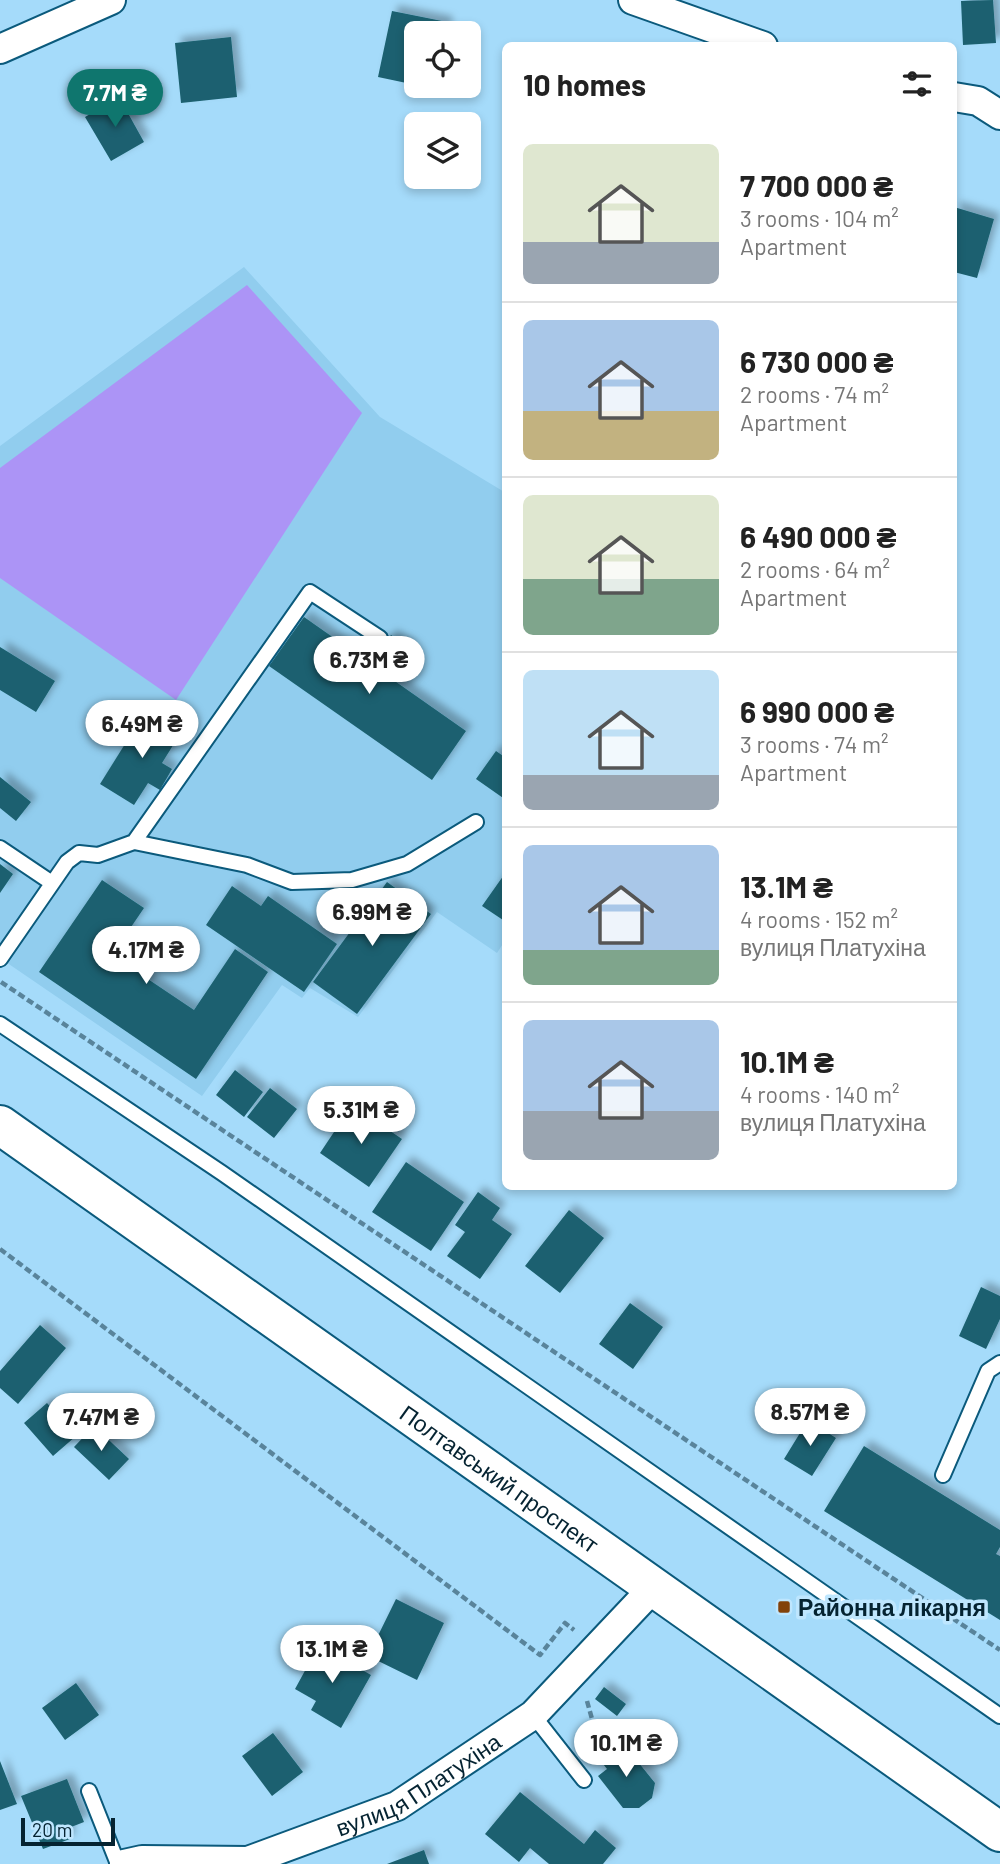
<!DOCTYPE html>
<meta charset="utf-8">
<style>
:root{--surface:#fff;--page:#f2f2f2;--text:#222;--muted:#767676;--line:#e0e0e0;--accent:#0f766e}
body{margin:0;font-family:Barlow,sans-serif;background:var(--page);color:var(--text);height:100vh;display:flex;flex-direction:column;font-size:26px;white-space:nowrap}
*{box-sizing:border-box;margin:0}
p{font-size:23px;color:var(--muted)}
.icon{flex:none;width:38px;height:38px;fill:none;stroke:currentColor;stroke-width:2;stroke-linecap:round;stroke-linejoin:round}
.map{position:relative;flex:1;overflow:hidden}
.details{position:absolute;left:502px;top:42px;width:455px;height:1148px;display:flex;flex-direction:column;background:var(--surface);border-radius:10px;box-shadow:0 4px 10px #0003}
.details>*{flex:none}
.fabs{position:absolute;left:404px;top:21px;display:grid;gap:14px}
.fabs a{display:grid;place-items:center;width:77px;height:77px;border-radius:10px;background:var(--surface);box-shadow:0 4px 10px #0003;font-size:35px}
.scale{position:absolute;left:21px;bottom:18px;width:94px;box-sizing:border-box;padding-left:7px;border:4px solid #052331;border-top:0;font-size:19px;line-height:24px;white-space:nowrap;color:#052331;-webkit-text-stroke:5px #bee6fe;paint-order:stroke}
.price{position:absolute;translate:-50% -60px;padding:0 16px;border-radius:24px;background:#fff;color:#222;font-size:23px;line-height:46px;filter:drop-shadow(0 2px 4px #0008)}
.price::after{content:'';position:absolute;left:50%;top:42px;width:21px;height:16px;margin-left:-10px;background:inherit;clip-path:polygon(0 0,100% 0,50% 100%)}
.price.active{background:var(--accent);color:#fff}
ul{padding:0;list-style:none}
li{display:flex;align-items:center;gap:21px;height:175px;padding:0 21px}
li+li{border-top:2px solid var(--line)}
li span{display:grid;place-items:center;flex:none;width:196px;height:140px;border-radius:10px;color:#555}
li>.icon{margin-inline-start:auto}
span .icon{width:84px;height:84px;fill:#fffc;stroke-width:1}
li b{font-size:30px}
h2{display:flex;justify-content:space-between;align-items:center;height:84px;padding:0 21px;font-size:30px}
.map>svg:first-child{display:block}
</style>
<div class="map">
<svg width="1000" height="1864" viewBox="0 0 1000 1864">
<defs>
<filter id="shadow"><feDropShadow dx="6" dy="-6" stdDeviation="3.5" flood-color="#0004"/></filter>
</defs>
<rect width="100%" height="100%" fill="#a5dbfa"/>
<path fill="#91cdee" d="M244,267L380,417L506,493V939L497,953L437,912L358,1017L310,988L302,998L282,985L202,1096L0,958V446Z"/>
<path fill="#ac94f6" d="M247,285L362,413L176,700L0,578V468Z"/>
<path fill="#1b616f" filter="url(#shadow)" d="M993,0L996,43L963,45L961,1Z
M392,11L447,22L445,33H416V85L378,77Z
M231,37L237,97L181,103L175,43Z
M119,97L144,142L111,161L85,117Z
M954,207L994,219L977,278L954,272Z
M304,617L371,664L391,635L410,648L389,677L466,731L432,780L269,666Z
M0,647L55,681L36,712L0,690Z
M145,712L180,734L162,763L172,769L160,790L148,783L134,805L100,784Z
M496,751L506,758V800L476,779Z
M0,777L31,802L16,821L0,808Z
M0,864L13,874L0,893Z
M506,872V922L482,906Z
M102,880L144,908L112,955L194,1010L235,949L268,972L196,1079L39,972Z
M387,882L431,914L357,1014L313,982Z
M232,886L261,906L268,896L337,944L304,992L206,925Z
M235,1070L263,1092L244,1117L216,1095Z
M270,1088L297,1109L274,1138L247,1117Z
M352,1105L402,1139L369,1187L320,1153Z
M406,1162L464,1202L431,1251L372,1212Z
M478,1192L500,1208L492,1220L512,1234L480,1279L447,1256L465,1232L455,1225Z
M569,1210L604,1238L560,1293L525,1266Z
M981,1287L1000,1296V1319L986,1349L959,1336Z
M630,1303L663,1327L633,1369L599,1344Z
M40,1325L66,1348L18,1404L0,1388V1371Z
M47,1403L76,1436L53,1456L24,1423Z
M808,1420L836,1438L812,1476L784,1459Z
M94,1426L129,1459L109,1480L74,1447Z
M864,1446L1000,1530V1547L996,1554L1000,1556V1620L824,1511Z
M396,1599L444,1623L417,1680L368,1656Z
M319,1645L371,1675L341,1728L311,1710L316,1701L295,1689Z
M76,1683L99,1715L65,1740L42,1708Z
M604,1687L626,1704L617,1716L595,1699Z
M273,1733L303,1772L272,1796L242,1756Z
M612,1745L622,1758L630,1752L655,1783L652,1798L639,1808H623L598,1776L607,1769L597,1756Z
M0,1761L17,1804L0,1810Z
M67,1779L84,1822L66,1829L70,1839L43,1849L21,1796Z
M520,1792L584,1844L595,1830L616,1848L603,1864H549L530,1848L519,1862L485,1834Z
M424,1850L429,1864H387Z"/>
<g fill="none" stroke-linecap="round" stroke-linejoin="round">
<g stroke="#0b5a7c" stroke-width="18">
<path id="service" d="M134,842L247,865L292,882L352,880L407,864L476,822
M0,848L52,883
M0,959L67,862L79,853L98,855L134,842L310,592L380,638
M0,1024L222,1173L1000,1716
M943,1475L988,1371L1000,1363
M533,1715L584,1780
M89,1791L118,1864"/>
</g>
<g stroke="#0b5a7c" stroke-width="32">
<g id="minor">
<path d="M633,0L763,46"/>
<path d="M0,49L111,0"/>
<path d="M954,97L978,101L1000,115"/>
<path id="s1" d="M124,1864L142,1860L248,1861L397,1806L533,1715L654,1587"/>
</g>
</g>
<g stroke="#0b5a7c" stroke-width="42">
<g id="trunk">
<path id="s2" d="M0,1125L1000,1832"/>
</g>
</g>
<path stroke="#59849b" stroke-width="4.5" stroke-dasharray="7 3.5" stroke-linecap="butt" d="M1,982L1000,1650
M0,1249L540,1655L565,1623L574,1630
M587,1701L599,1744"/>
<use href="#service" stroke="#fff" stroke-width="14"/>
<use href="#minor" stroke="#fff" stroke-width="28"/>
<use href="#trunk" stroke="#fff" stroke-width="38"/>
</g>
<rect fill="#82420a" stroke="#bee6fe" stroke-width="2.5" x="777" y="1600" width="14" height="14" rx="3.5"/>
<g text-anchor="middle" dominant-baseline="central" stroke-width="7" stroke-linejoin="round" paint-order="stroke">
<g font-size="23" fill="#052331" stroke="#bee6fe">
<text stroke="none"><textPath href="#s2" startOffset="612">Полтавський проспект</textPath></text>
<text stroke="none"><textPath href="#s1" startOffset="312">вулиця Платухіна</textPath></text>
</g>
<g font-size="23" font-weight="bold" fill="#052331" stroke="#bee6fe" text-anchor="start">
<text x="798" y="1607">Районна лікарня</text>
</g>
</g>
</svg>
<div class="fabs">
<a><svg class="icon" aria-label="locate" viewBox="0 0 24 24"><circle cx="12" cy="12" r="6"/><path d="M12 2v4M12 18v4M2 12h4M18 12h4"/></svg></a>
<a><svg class="icon" aria-label="layers" viewBox="0 0 24 24"><path d="M12 4l9 5-9 5-9-5zM3 14l9 5 9-5"/></svg></a>
</div>
<div class="scale">20 m</div>
<b class="price active" style="left:115px;top:129px">7.7M ₴</b>
<b class="price" style="left:369px;top:696px">6.73M ₴</b>
<b class="price" style="left:142px;top:760px">6.49M ₴</b>
<b class="price" style="left:372px;top:948px">6.99M ₴</b>
<b class="price" style="left:146px;top:986px">4.17M ₴</b>
<b class="price" style="left:361px;top:1146px">5.31M ₴</b>
<b class="price" style="left:810px;top:1448px">8.57M ₴</b>
<b class="price" style="left:101px;top:1453px">7.47M ₴</b>
<b class="price" style="left:332px;top:1685px">13.1M ₴</b>
<b class="price" style="left:626px;top:1779px">10.1M ₴</b>
<section class="details">
<h2>10 homes<svg class="icon" aria-label="filters" viewBox="0 0 24 24"><path d="M4 7h16M4 17h16"/><circle cx="9" cy="7" r="2"/><circle cx="15" cy="17" r="2"/></svg></h2>
<ul>
<li><span style="background:linear-gradient(#dfe7d0 70%,#9aa5b1 0)"><svg class="icon" aria-label="home" viewBox="0 0 24 24"><path d="M3 11l9-7 9 7M6 9v11h12V9"/></svg></span><div><b>7 700 000 ₴</b><p>3 rooms · 104 m²</p><p>Apartment</p></div></li>
<li><span style="background:linear-gradient(#a9c7e8 65%,#c2b280 0)"><svg class="icon" aria-label="home" viewBox="0 0 24 24"><path d="M3 11l9-7 9 7M6 9v11h12V9"/></svg></span><div><b>6 730 000 ₴</b><p>2 rooms · 74 m²</p><p>Apartment</p></div></li>
<li><span style="background:linear-gradient(#dfe7d0 60%,#7fa58c 0)"><svg class="icon" aria-label="home" viewBox="0 0 24 24"><path d="M3 11l9-7 9 7M6 9v11h12V9"/></svg></span><div><b>6 490 000 ₴</b><p>2 rooms · 64 m²</p><p>Apartment</p></div></li>
<li><span style="background:linear-gradient(#bfe0f5 75%,#9aa5b1 0)"><svg class="icon" aria-label="home" viewBox="0 0 24 24"><path d="M3 11l9-7 9 7M6 9v11h12V9"/></svg></span><div><b>6 990 000 ₴</b><p>3 rooms · 74 m²</p><p>Apartment</p></div></li>
<li><span style="background:linear-gradient(#a9c7e8 75%,#7fa58c 0)"><svg class="icon" aria-label="home" viewBox="0 0 24 24"><path d="M3 11l9-7 9 7M6 9v11h12V9"/></svg></span><div><b>13.1M ₴</b><p>4 rooms · 152 m²</p><p>вулиця Платухіна</p></div></li>
<li><span style="background:linear-gradient(#a9c7e8 65%,#9aa5b1 0)"><svg class="icon" aria-label="home" viewBox="0 0 24 24"><path d="M3 11l9-7 9 7M6 9v11h12V9"/></svg></span><div><b>10.1M ₴</b><p>4 rooms · 140 m²</p><p>вулиця Платухіна</p></div></li>
</ul>
</section>
</div>
